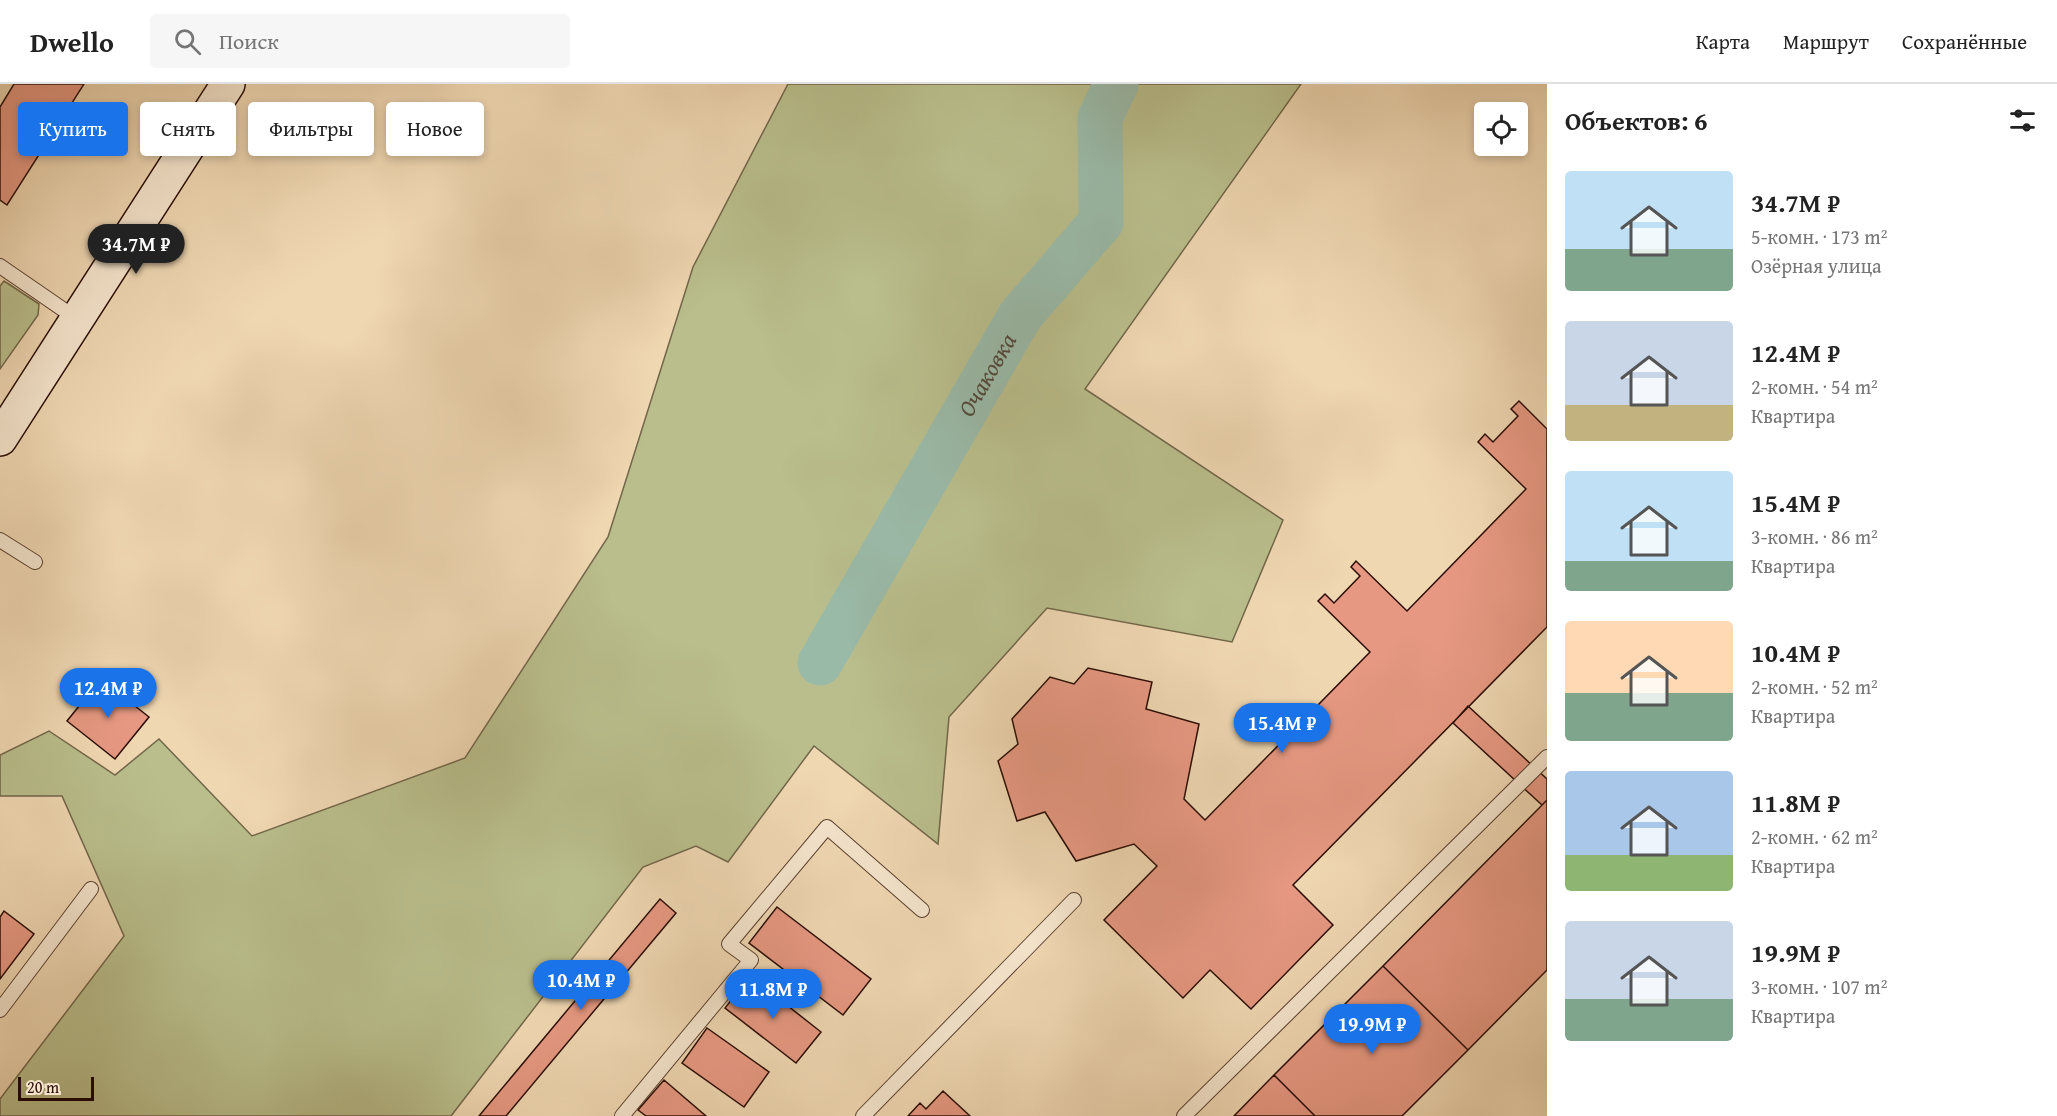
<!DOCTYPE html>
<html lang="ru">
<meta charset="utf-8">
<style>
:root{--surface:#fff;--page:#f6f6f6;--text:#222;--muted:#767676;--line:#e0e0e0;--accent:#1a73e8}
body{margin:0;font-family:"Gentium Book Plus",serif;background:var(--page);color:var(--text);height:100vh;display:flex;flex-direction:column;font-size:22px;white-space:nowrap}
*{box-sizing:border-box;margin:0}
p{font-size:20px;color:var(--muted)}
.icon{flex:none;width:33px;height:33px;fill:none;stroke:currentColor;stroke-width:2;stroke-linecap:round;stroke-linejoin:round}
.map{position:relative;flex:1;overflow:hidden}
.panel{display:flex;flex-direction:column;background:var(--surface);width:510px}
.panel>*{flex:none}
.banner{position:absolute;left:18px;top:18px;width:570px;height:54px;display:flex;gap:12px}
.fabs{position:absolute;left:1474px;top:18px;display:grid;gap:12px}
.fabs a{display:grid;place-items:center;width:54px;height:54px;border-radius:6px;background:var(--surface);box-shadow:0 3px 9px #0003;font-size:30px}
.scale{position:absolute;left:18px;bottom:15px;width:76px;box-sizing:border-box;padding-left:6px;border:3px solid #2a0d03;border-top:0;font-size:16px;line-height:21px;white-space:nowrap;color:#2a0d03;-webkit-text-stroke:4px #f5e5cd;paint-order:stroke}
.price{position:absolute;translate:-50% -51px;padding:0 14px;border-radius:21px;background:var(--accent);color:#fff;font-size:20px;line-height:39px;filter:drop-shadow(0 2px 3px #0008)}
.price::after{content:'';position:absolute;left:50%;top:36px;width:18px;height:14px;margin-left:-9px;background:inherit;clip-path:polygon(0 0,100% 0,50% 100%)}
.price.current{background:#222;color:#fff}
ul{padding:0;list-style:none}
li{display:flex;align-items:center;gap:18px;height:150px;padding:0 18px}
li span{display:grid;place-items:center;flex:none;width:168px;height:120px;border-radius:6px;color:#555}
li>.icon{margin-inline-start:auto}
span .icon{width:72px;height:72px;fill:#fffc;stroke-width:1}
li b{font-size:26px}
h2{display:flex;justify-content:space-between;align-items:center;height:72px;padding:0 18px;font-size:26px}
.pill{padding:0 21px;border-radius:6px;background:var(--surface);box-shadow:0 3px 9px #0003;font-size:21px;line-height:54px}
.pill.current{background:var(--accent);color:#fff}
header{display:flex;align-items:center;gap:36px;box-sizing:border-box;height:84px;padding:0 30px;background:var(--surface);border-bottom:2px solid var(--line)}
header strong{font-size:28px}
nav{display:flex;gap:33px;margin-inline-start:auto;font-size:21px}
.search{width:420px;height:54px;background:var(--page);display:flex;align-items:center;gap:15px;box-sizing:border-box;padding:0 21px;border-radius:6px;color:var(--muted);font-size:22px}
main{display:flex;flex:1;min-height:0}
.map>svg:first-child{display:block}
</style>
<header>
<strong>Dwello</strong>
<div class="search"><svg class="icon" aria-label="search" viewBox="0 0 24 24"><circle cx="10" cy="10" r="6"/><path d="M15 15l6 6"/></svg>Поиск</div>
<nav><a>Карта</a><a>Маршрут</a><a>Сохранённые</a></nav>
</header>
<main>
<div class="map">
<svg width="1547" height="1032" viewBox="0 0 1547 1032">
<rect width="100%" height="100%" fill="#efd7b2"/>
<filter id="stains"><feTurbulence type="fractalNoise" baseFrequency=".00333" numOctaves="4"/><feColorMatrix values="0 0 0 0 .2 0 0 0 0 .09 0 0 0 0 .02 0 0 0 .5 -.17"/></filter>
<radialGradient id="worn" r=".72"><stop offset=".6" stop-color="#630" stop-opacity="0"/><stop offset="1" stop-color="#630" stop-opacity=".3"/></radialGradient>
<path fill="#b9be8c" stroke="#726648" stroke-width="1.5" d="M788,0H1301L1085,305L1283,436L1232,558L1047,524L949,633L938,760L814,662L728,778L696,762L643,783L451,1032H0V1015L124,852L62,712H0V671L49,647L115,691L159,655L252,752L465,674L608,453L693,183Z
M4,197L39,220L38,231L0,285V202Z"/>
<path fill="#9abaa8" stroke="#6d7566" stroke-width="1.5" d="M1094,0H1116L1100,34Z"/>
<g fill="none" stroke-linecap="round" stroke-linejoin="round">
<path stroke="#9abaa8" stroke-width="45" id="s1" d="M820,579L1020,232L1101,138L1100,34L1116,0"/>
</g>
<path fill="#e69882" stroke="#2a0d03" stroke-width="1.5" d="M14,0H84L7,121L0,116V23Z
M1519,317L1547,345V543L1293,801L1333,841L1251,925L1210,886L1183,914L1104,836L1157,782L1134,760L1076,777L1045,728L1017,737L998,677L1018,660L1012,635L1050,593L1074,600L1088,584L1152,598L1146,625L1199,640L1184,715L1205,736L1370,568L1318,517L1325,510L1334,519L1360,492L1351,483L1356,477L1407,527L1526,405L1478,358L1485,350L1493,358L1518,332L1511,325Z
M101,595L149,633L115,675L67,637Z
M1468,622L1547,695V716L1542,721L1453,639Z
M1547,716V886L1468,966L1383,882Z
M660,815L676,829L506,1032H479Z
M777,823L871,895L843,931L749,859Z
M4,827L34,850L0,895V833Z
M1383,882L1468,966L1402,1032H1315L1274,991Z
M750,892L821,948L796,979L725,924Z
M707,944L769,988L744,1023L682,979Z
M1274,991L1315,1032H1234Z
M664,996L706,1032H646L638,1026Z
M943,1007L970,1032H908L920,1019L926,1025Z"/>
<g fill="none" stroke-linecap="round" stroke-linejoin="round">
<g stroke="#5b402f" stroke-width="16">
<path id="lane" d="M0,182L77,235
M0,456L35,478
M0,926L91,805
M622,1032L751,876L729,860L827,743L922,826
M863,1032L1074,816
M1184,1032L1547,673"/>
</g>
<g stroke="#2a0d03" stroke-width="36">
<path id="secondary" d="M0,355L228,0"/>
</g>
<use href="#lane" stroke="#f5e5cd" stroke-width="14"/>
<use href="#secondary" stroke="#f5e5cd" stroke-width="33"/>
</g>
<g text-anchor="middle" dominant-baseline="central" stroke-width="4.5" stroke-linejoin="round" paint-order="stroke">
<g font-size="24" font-style="italic" fill="#514a3d" stroke="#f5e5cd">
<text stroke="none"><textPath href="#s1" startOffset="333">Очаковка</textPath></text>
</g>
</g>
<rect width="100%" height="100%" filter="url(#stains)"/>
<rect width="100%" height="100%" fill="url(#worn)"/>
</svg>
<div class="fabs">
<a><svg class="icon" aria-label="locate" viewBox="0 0 24 24"><circle cx="12" cy="12" r="6"/><path d="M12 2v4M12 18v4M2 12h4M18 12h4"/></svg></a>
</div>
<div class="scale">20 m</div>
<b class="price current" style="left:136px;top:191px">34.7M ₽</b>
<b class="price" style="left:108px;top:635px">12.4M ₽</b>
<b class="price" style="left:1282px;top:670px">15.4M ₽</b>
<b class="price" style="left:581px;top:927px">10.4M ₽</b>
<b class="price" style="left:773px;top:936px">11.8M ₽</b>
<b class="price" style="left:1372px;top:971px">19.9M ₽</b>
<div class="banner">
<a class="pill current">Купить</a>
<a class="pill">Снять</a>
<a class="pill">Фильтры</a>
<a class="pill">Новое</a>
</div>
</div>
<section class="panel">
<h2>Объектов: 6<svg class="icon" aria-label="filters" viewBox="0 0 24 24"><path d="M4 7h16M4 17h16"/><circle cx="9" cy="7" r="2"/><circle cx="15" cy="17" r="2"/></svg></h2>
<ul>
<li><span style="background:linear-gradient(#bfe0f5 65%,#7fa58c 0)"><svg class="icon" aria-label="home" viewBox="0 0 24 24"><path d="M3 11l9-7 9 7M6 9v11h12V9"/></svg></span><div><b>34.7M ₽</b><p>5-комн. · 173 m²</p><p>Озёрная улица</p></div></li>
<li><span style="background:linear-gradient(#c9d6e8 70%,#c2b280 0)"><svg class="icon" aria-label="home" viewBox="0 0 24 24"><path d="M3 11l9-7 9 7M6 9v11h12V9"/></svg></span><div><b>12.4M ₽</b><p>2-комн. · 54 m²</p><p>Квартира</p></div></li>
<li><span style="background:linear-gradient(#bfe0f5 75%,#7fa58c 0)"><svg class="icon" aria-label="home" viewBox="0 0 24 24"><path d="M3 11l9-7 9 7M6 9v11h12V9"/></svg></span><div><b>15.4M ₽</b><p>3-комн. · 86 m²</p><p>Квартира</p></div></li>
<li><span style="background:linear-gradient(#ffd9b3 60%,#7fa58c 0)"><svg class="icon" aria-label="home" viewBox="0 0 24 24"><path d="M3 11l9-7 9 7M6 9v11h12V9"/></svg></span><div><b>10.4M ₽</b><p>2-комн. · 52 m²</p><p>Квартира</p></div></li>
<li><span style="background:linear-gradient(#a9c7e8 70%,#8fb573 0)"><svg class="icon" aria-label="home" viewBox="0 0 24 24"><path d="M3 11l9-7 9 7M6 9v11h12V9"/></svg></span><div><b>11.8M ₽</b><p>2-комн. · 62 m²</p><p>Квартира</p></div></li>
<li><span style="background:linear-gradient(#c9d6e8 65%,#7fa58c 0)"><svg class="icon" aria-label="home" viewBox="0 0 24 24"><path d="M3 11l9-7 9 7M6 9v11h12V9"/></svg></span><div><b>19.9M ₽</b><p>3-комн. · 107 m²</p><p>Квартира</p></div></li>
</ul>
</section>
</main>
